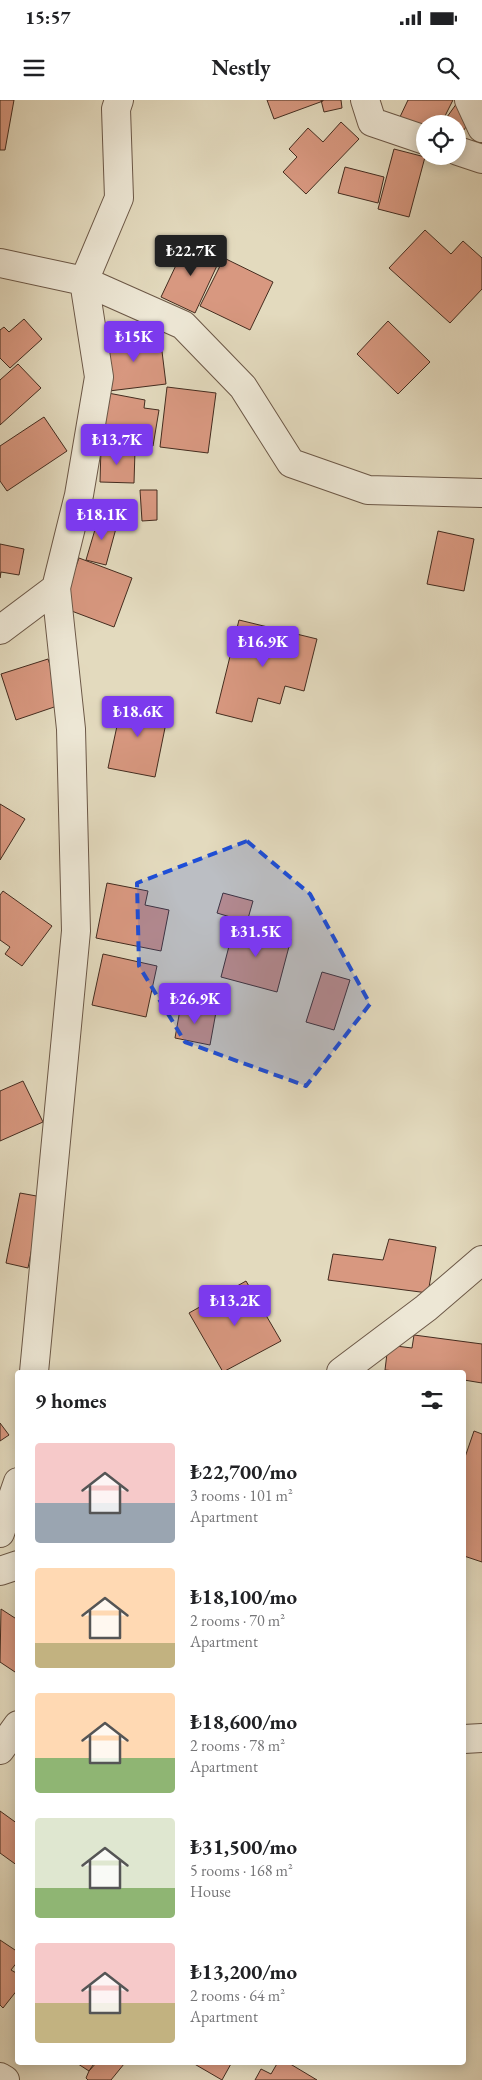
<!DOCTYPE html>
<meta charset="utf-8">
<style>
:root{--surface:#fff;--page:#f6f6f6;--text:#202124;--muted:#757577;--accent:#7c3aed}
body{margin:0;font-family:"EB Garamond",serif;background:var(--page);color:var(--text);height:100vh;display:flex;flex-direction:column;font-size:19px;white-space:nowrap}
*{box-sizing:border-box;margin:0}
p{font-size:16px;color:var(--muted)}
.icon{flex:none;width:28px;height:28px;fill:none;stroke:currentColor;stroke-width:2;stroke-linecap:round;stroke-linejoin:round}
.map{position:relative;flex:1;overflow:hidden}
.side{position:absolute;left:15px;top:1270px;width:451px;height:695px;display:flex;flex-direction:column;background:var(--surface);border-radius:5px;box-shadow:0 2px 12px #0003}
.side>*{flex:none}
.controls{position:absolute;left:416px;top:15px;display:grid;gap:10px}
.controls a{display:grid;place-items:center;width:50px;height:50px;border-radius:50%;background:var(--surface);box-shadow:0 2px 12px #0003;font-size:25px}
.price{position:absolute;translate:-50% -42px;padding:0 11px;border-radius:5px;background:var(--accent);color:#fff;font-size:16px;line-height:32px;filter:drop-shadow(0 1px 2px #0008)}
.price::after{content:'';position:absolute;left:50%;top:30px;width:15px;height:11px;margin-left:-8px;background:inherit;clip-path:polygon(0 0,100% 0,50% 100%)}
.price.on{background:#222;color:#fff}
ul{padding:0;list-style:none}
li{display:flex;align-items:center;gap:15px;height:125px;padding:0 20px}
li span{display:grid;place-items:center;flex:none;width:140px;height:100px;border-radius:5px;color:#555}
li>.icon{margin-inline-start:auto}
span .icon{width:60px;height:60px;fill:#fffc;stroke-width:1}
li b{font-size:21px}
h2{display:flex;justify-content:space-between;align-items:center;height:60px;padding:0 20px;font-size:21px}
.status{display:flex;justify-content:space-between;align-items:center;height:35px;padding:0 25px;background:var(--surface);direction:ltr}
.status svg{height:14px;fill:currentColor}
header{display:flex;justify-content:space-between;align-items:center;height:65px;padding:0 20px;background:var(--surface);font-size:22px;font-weight:700}
.map>svg:first-child{display:block}
</style>
<div class="status"><b>15:57</b><svg viewBox="0 0 49 12"><path d="M0 12V9h3v3zM5 12V6h3v6zM10 12V3h3v9zM15 12V0h3v12zM26 1h20v11H26zM47 4h2v5h-2z"/></svg></div>
<header><svg class="icon" aria-label="menu" viewBox="0 0 24 24"><path d="M4 6h16M4 12h16M4 18h16"/></svg>Nestly<svg class="icon" aria-label="search" viewBox="0 0 24 24"><circle cx="10" cy="10" r="6"/><path d="M15 15l6 6"/></svg></header>
<div class="map">
<svg width="482" height="1980" viewBox="0 0 482 1980">
<rect width="100%" height="100%" fill="#e3dabe"/>
<filter id="stains"><feTurbulence type="fractalNoise" baseFrequency=".004" numOctaves="4"/><feColorMatrix values="0 0 0 0 .2 0 0 0 0 .09 0 0 0 0 .02 0 0 0 .5 -.17"/></filter>
<radialGradient id="worn" r=".72"><stop offset=".6" stop-color="#630" stop-opacity="0"/><stop offset="1" stop-color="#630" stop-opacity=".3"/></radialGradient>
<path fill="#d89880" stroke="#442c1f" d="M0,0H14L5,50H0Z
M267,0H323V1L274,19Z
M321,0H341L342,8L324,12Z
M408,0H453L441,24H425V33L399,19Z
M457,3L474,16L458,38V24H442Z
M341,22L359,39L306,94L283,72L297,57L289,49L308,28L323,42Z
M394,49L425,57L409,117L378,109Z
M345,67L384,77L378,103L338,93Z
M425,130L451,154L463,141L482,158V189L450,223L389,168Z
M187,142L221,157L195,213L161,197Z
M224,158L273,182L250,230L200,206Z
M24,219L42,239L10,268L0,258V230L4,227L9,232Z
M388,221L430,262L398,294L357,254Z
M160,235L166,284L109,291L103,242Z
M18,264L41,288L0,325V280Z
M167,287L216,293L208,353L160,347Z
M108,293L145,300L144,308L159,310L153,346L100,336Z
M44,317L67,351L7,391L0,381V346Z
M101,348L135,350L134,383L100,382Z
M140,390H157V420L142,421Z
M99,416L118,421L106,465L86,460Z
M438,431L474,439L464,491L427,484Z
M0,444L24,449L19,475L1,472L0,478Z
M79,458L132,478L114,527L61,507Z
M239,520L317,539L304,591L285,586L280,604L258,598L252,622L216,613Z
M48,559L63,604L16,620L1,574Z
M123,598L161,605L158,621L166,623L155,677L108,668Z
M0,704L25,719L0,760Z
M107,783L148,791L145,805L169,810L161,851L96,838Z
M3,791L52,826L22,866L5,854L10,847L0,840V795Z
M223,793L253,801L247,822L217,813Z
M235,823L291,839L277,892L221,877Z
M103,854L157,866L146,917L92,905Z
M322,872L350,880L334,930L306,922Z
M181,904L216,912L210,945L175,938Z
M23,981L43,1022L0,1041V991Z
M20,1093L42,1097L28,1168L6,1163Z
M389,1139L436,1147L428,1193L328,1180L333,1154L383,1160Z
M246,1181L281,1241L223,1272L189,1213Z
M414,1235L482,1244V1283L464,1280V1272H404L385,1270L388,1245L412,1248Z
M0,1323L9,1335L0,1341Z
M474,1331L482,1334V1462L464,1456V1360Z
M1,1509L18,1520V1574L0,1562Z
M0,1711L18,1724V1766L0,1753Z
M0,1840L18,1852V1861L11,1870L18,1874V1889L3,1908L0,1905Z
M75,1962H95L89,1971Z
M97,1962H121L124,1964L111,1980H88L86,1978L89,1971Z
M191,1962H232L222,1980Z
M278,1962H287L317,1980H255L261,1969L271,1974Z"/>
<g fill="none" stroke-linecap="round" stroke-linejoin="round">
<g stroke="#6c5847" stroke-width="30">
<path id="street" d="M365,0L372,22L425,40
M469,0L482,28
M458,51L482,59
M0,163L84,181L183,225L243,287L291,363L368,390L482,393
M0,530L56,488
M34,1272L76,831L71,629L56,488L79,395L99,277L84,181L119,98L116,9L119,0
M341,1272L426,1208L482,1160
M0,1433L18,1382
M0,1471L18,1465
M464,1639L482,1638
M0,1650L18,1625
M0,1977L5,1980"/>
</g>
<use href="#street" stroke="#ede7d5" stroke-width="28"/>
</g>
<path fill="#1d4ed8" fill-opacity="0.2" stroke="#1d4ed8" stroke-width="4" stroke-dasharray="10 6" stroke-linejoin="round" d="M247,741L310,794L370,904L306,986L185,942L139,866L137,783Z"/>
<rect width="100%" height="100%" filter="url(#stains)"/>
<rect width="100%" height="100%" fill="url(#worn)"/>
</svg>
<div class="controls">
<a><svg class="icon" aria-label="locate" viewBox="0 0 24 24"><circle cx="12" cy="12" r="6"/><path d="M12 2v4M12 18v4M2 12h4M18 12h4"/></svg></a>
</div>
<b class="price on" style="left:191px;top:177px">₺22.7K</b>
<b class="price" style="left:134px;top:263px">₺15K</b>
<b class="price" style="left:117px;top:366px">₺13.7K</b>
<b class="price" style="left:102px;top:441px">₺18.1K</b>
<b class="price" style="left:263px;top:568px">₺16.9K</b>
<b class="price" style="left:138px;top:638px">₺18.6K</b>
<b class="price" style="left:256px;top:858px">₺31.5K</b>
<b class="price" style="left:195px;top:925px">₺26.9K</b>
<b class="price" style="left:235px;top:1227px">₺13.2K</b>
<section class="side">
<h2>9 homes<svg class="icon" aria-label="filters" viewBox="0 0 24 24"><path d="M4 7h16M4 17h16"/><circle cx="9" cy="7" r="2"/><circle cx="15" cy="17" r="2"/></svg></h2>
<ul>
<li><span style="background:linear-gradient(#f6c9c9 60%,#9aa5b1 0)"><svg class="icon" aria-label="home" viewBox="0 0 24 24"><path d="M3 11l9-7 9 7M6 9v11h12V9"/></svg></span><div><b>₺22,700/mo</b><p>3 rooms · 101 m²</p><p>Apartment</p></div></li>
<li><span style="background:linear-gradient(#ffd9b3 75%,#c2b280 0)"><svg class="icon" aria-label="home" viewBox="0 0 24 24"><path d="M3 11l9-7 9 7M6 9v11h12V9"/></svg></span><div><b>₺18,100/mo</b><p>2 rooms · 70 m²</p><p>Apartment</p></div></li>
<li><span style="background:linear-gradient(#ffd9b3 65%,#8fb573 0)"><svg class="icon" aria-label="home" viewBox="0 0 24 24"><path d="M3 11l9-7 9 7M6 9v11h12V9"/></svg></span><div><b>₺18,600/mo</b><p>2 rooms · 78 m²</p><p>Apartment</p></div></li>
<li><span style="background:linear-gradient(#dfe7d0 70%,#8fb573 0)"><svg class="icon" aria-label="home" viewBox="0 0 24 24"><path d="M3 11l9-7 9 7M6 9v11h12V9"/></svg></span><div><b>₺31,500/mo</b><p>5 rooms · 168 m²</p><p>House</p></div></li>
<li><span style="background:linear-gradient(#f6c9c9 60%,#c2b280 0)"><svg class="icon" aria-label="home" viewBox="0 0 24 24"><path d="M3 11l9-7 9 7M6 9v11h12V9"/></svg></span><div><b>₺13,200/mo</b><p>2 rooms · 64 m²</p><p>Apartment</p></div></li>
</ul>
</section>
</div>
